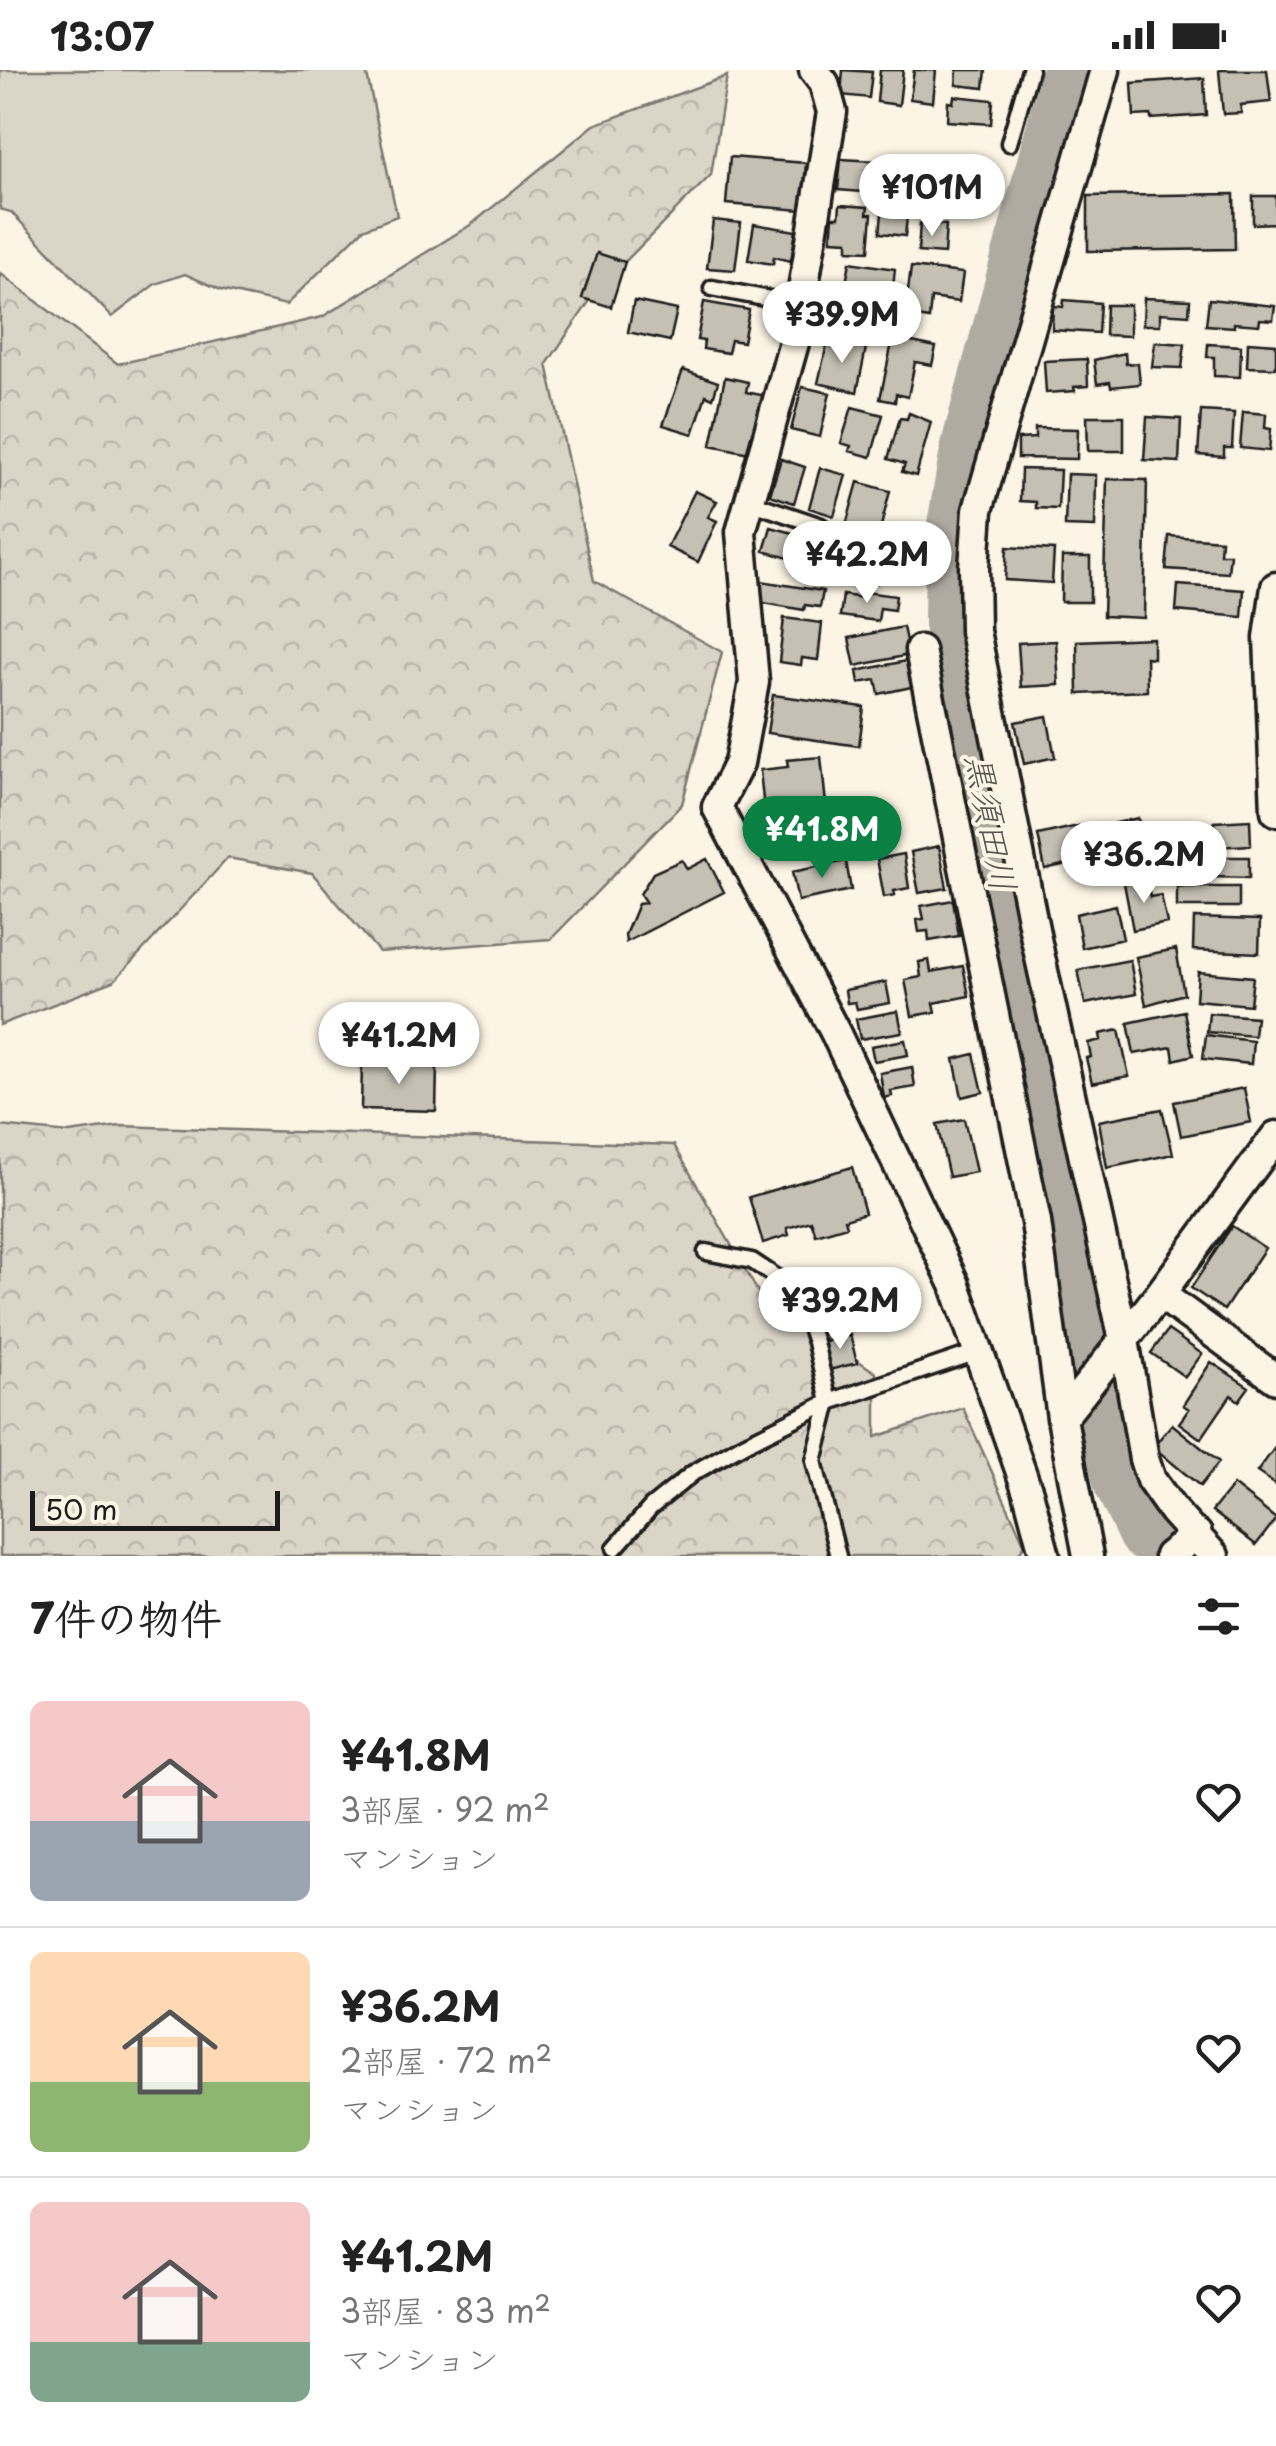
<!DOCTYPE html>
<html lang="ja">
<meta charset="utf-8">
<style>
:root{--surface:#fff;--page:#f2f2f2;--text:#222;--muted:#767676;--line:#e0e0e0;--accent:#0b8043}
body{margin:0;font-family:"Playpen Sans","Klee One",sans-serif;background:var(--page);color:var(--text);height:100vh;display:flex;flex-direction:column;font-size:38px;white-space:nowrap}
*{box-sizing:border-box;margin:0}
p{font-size:32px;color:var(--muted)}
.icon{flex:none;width:55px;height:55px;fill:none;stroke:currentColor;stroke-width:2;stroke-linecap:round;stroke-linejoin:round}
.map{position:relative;height:1486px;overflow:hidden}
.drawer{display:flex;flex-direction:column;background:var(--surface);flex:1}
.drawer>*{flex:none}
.scale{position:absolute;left:30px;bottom:25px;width:250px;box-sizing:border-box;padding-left:10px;border:5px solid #1c1c1c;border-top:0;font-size:28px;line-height:35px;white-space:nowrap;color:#1c1c1c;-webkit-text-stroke:8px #fcf5e5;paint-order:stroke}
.price{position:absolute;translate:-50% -85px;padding:0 22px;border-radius:35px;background:#fff;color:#222;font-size:32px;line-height:65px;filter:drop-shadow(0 2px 5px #0008)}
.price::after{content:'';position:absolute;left:50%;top:60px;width:30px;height:22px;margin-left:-15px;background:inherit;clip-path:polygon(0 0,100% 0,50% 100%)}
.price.active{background:var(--accent);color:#fff}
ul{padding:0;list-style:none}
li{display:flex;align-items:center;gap:30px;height:250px;padding:0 30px}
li+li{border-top:2px solid var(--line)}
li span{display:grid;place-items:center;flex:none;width:280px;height:200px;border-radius:15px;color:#555}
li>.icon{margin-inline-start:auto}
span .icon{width:120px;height:120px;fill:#fffc;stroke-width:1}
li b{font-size:42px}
h2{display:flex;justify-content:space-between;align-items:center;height:120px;padding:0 30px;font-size:42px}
.status{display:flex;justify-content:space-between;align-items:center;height:70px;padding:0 50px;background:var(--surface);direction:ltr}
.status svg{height:28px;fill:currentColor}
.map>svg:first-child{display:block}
</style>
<div class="status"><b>13:07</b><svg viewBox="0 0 49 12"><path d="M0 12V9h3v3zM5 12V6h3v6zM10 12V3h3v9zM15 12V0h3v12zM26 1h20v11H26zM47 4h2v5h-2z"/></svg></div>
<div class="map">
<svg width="1276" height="1486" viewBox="0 0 1276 1486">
<defs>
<pattern id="forest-crowns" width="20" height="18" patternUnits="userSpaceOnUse" patternTransform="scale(2.5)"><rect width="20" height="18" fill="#dbd5c8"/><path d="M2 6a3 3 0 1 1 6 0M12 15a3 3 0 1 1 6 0" fill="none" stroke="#bbb6ab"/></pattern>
</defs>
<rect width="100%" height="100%" fill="#fcf5e5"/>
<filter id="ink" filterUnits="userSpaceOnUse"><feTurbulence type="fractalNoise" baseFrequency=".01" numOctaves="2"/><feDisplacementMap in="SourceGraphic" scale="20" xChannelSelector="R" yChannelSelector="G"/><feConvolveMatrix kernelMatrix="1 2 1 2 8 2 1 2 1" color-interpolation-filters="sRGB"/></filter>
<g filter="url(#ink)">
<path fill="#dbd5c8" stroke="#7c7872" stroke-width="2.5" d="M0,0H366L397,146L363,159L286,235L221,220L185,204L155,214L112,247L11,142L0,139Z"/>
<path fill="url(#forest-crowns)" stroke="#7c7872" stroke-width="2.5" d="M727,6L711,105L597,220L547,294L594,511L722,582L682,734L551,869L379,882L312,803L228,788L114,911L0,955V203L118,294L322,247L472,154L594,55Z
M0,1056L69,1063L120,1056L674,1075L758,1222L876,1303V1367L963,1338L1025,1475L1016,1486H0Z"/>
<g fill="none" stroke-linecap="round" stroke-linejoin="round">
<path stroke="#b0aba1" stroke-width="60" d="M1072,0L971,376L955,467L954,553L1091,1269L1123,1411L1147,1462L1183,1486"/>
</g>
<path fill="#c4c0b3" stroke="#1c1c1c" stroke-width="2.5" d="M843,0L872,2L869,28L841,25Z
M880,0H903L899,35L877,32Z
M914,0H936L933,32L910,29Z
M957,0H986L984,18L956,15Z
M1219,0H1267L1271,32L1241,35V43L1223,44Z
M1204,8L1206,45L1151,49V45L1134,46L1132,13Z
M954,26L993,30L991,54L947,51L948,32L953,33Z
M730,87L806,93L802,140L726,134Z
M841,89L877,91L875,123L838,120Z
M934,110L951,112L950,142L933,141Z
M885,115L910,118L905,166L880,163Z
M1234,124L1235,179L1088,181V126Z
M1253,126H1276V153L1253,154Z
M840,135L868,137L867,144H872L869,181L848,180V171L831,170L833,147H839Z
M713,150L741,153L735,200L707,198Z
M920,153L946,155L944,184L918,182Z
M754,154L796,161L791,191L774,187L773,194L748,190Z
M597,183L625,192L611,237L582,228Z
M850,192L895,199L891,236L843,229Z
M911,197L963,203L959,232L931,228L929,249L905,245Z
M1144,228L1190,230L1189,245L1160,243V255H1143Z
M1209,229L1275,236L1273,250L1260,249L1259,255L1234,253V257L1206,255Z
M1064,230L1100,233L1098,263L1052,260L1053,236L1063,237Z
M634,231L677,240L670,271L628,262Z
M704,232L749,240L743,272L731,270L728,283L703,279L704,271L697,270Z
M1106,235H1130V266L1105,265Z
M893,268L936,277L932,295L915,292L908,327L896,324L895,332L880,329Z
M828,270L866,278L857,322L818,313Z
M1155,272L1185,274L1182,298L1152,297Z
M1248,272L1276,274V298L1247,297Z
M1208,274L1241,276L1240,307L1214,306V287H1207Z
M1125,283L1126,294L1138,293L1140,314L1111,317L1110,312L1097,314L1094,290Z
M1087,289L1088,316L1074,317L1075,321L1046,323L1044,291Z
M683,300L718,312L713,328L706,325L693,364L663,355Z
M725,307L748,312L746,322L771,327L764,358L755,356L749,383L711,375Z
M802,317L830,323L820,367L791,360Z
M852,337L883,345L871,387L849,381L851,376L841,373Z
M1201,341L1234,343L1232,378H1224V387L1198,385Z
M1243,342L1266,344L1265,358L1271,359L1269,381L1240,378Z
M909,343L931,352L916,406L902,402L905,394L888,389L900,348L907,349Z
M1087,346H1124V381H1088Z
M1147,347L1181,349L1179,392L1144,390Z
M1035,358L1078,359L1077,389L1018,388V369L1035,368Z
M781,389L805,397L794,433L770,425Z
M820,398L846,405L834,446L809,438Z
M1021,399L1060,400L1058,439L1036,438V432L1020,431Z
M1067,404L1096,405L1095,457L1065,456Z
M1107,409L1147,410L1144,548L1103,546Z
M858,412L890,421L879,464L846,455Z
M695,421L717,431L708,447L717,451L698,492L667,477Z
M771,457L830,473L823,498L764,481Z
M1169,466L1221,470L1220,484H1230L1228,503L1166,499Z
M1007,477L1054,480L1052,513L1005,510Z
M844,481L884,490L877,513L838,504Z
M1062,487H1090V532H1061Z
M761,511L823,521L820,537L805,535L804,540L758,532Z
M1178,515L1244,520L1242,547L1176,541Z
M864,522L896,526L894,540L880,538L878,551L840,546L843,525L863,528Z
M784,548L822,553L818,590L802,588L801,595L779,592Z
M903,557L909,585L855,596L849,568Z
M1153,568V588L1146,587L1147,621L1078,624L1077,571Z
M1056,571L1059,615L1021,617L1018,573Z
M911,590L916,616L879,624L876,610L859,613L857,601Z
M773,625L864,637L859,676L767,663Z
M1047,646L1055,687L1024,694L1015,652Z
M821,687L826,734L764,740L760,700L788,697L787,690Z
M1138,748L1141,761L1134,763L1137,777L1105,785L1099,757Z
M1192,750L1195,772L1201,771L1203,790L1157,797L1151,755Z
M1250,750L1251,775L1215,777L1214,752Z
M1078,756L1085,790L1045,799L1038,765Z
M939,776L947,818L919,823L911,782Z
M904,784L909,818L894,821L895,825L884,827L877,789Z
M1213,787H1249V808L1213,807Z
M707,789L724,822L626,872L625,865L638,834L646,833L640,824L653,803L682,790L687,799Z
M846,791L851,820L798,831L792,802Z
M1146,809L1150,827L1161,825L1167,853L1133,860L1124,813Z
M1177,817H1239V837H1177Z
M953,830L959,866L929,871L928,861L919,862L917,850L924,849L921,836Z
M1116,835L1123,869L1082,878L1076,844Z
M1194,848L1260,850L1259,883L1193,880Z
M1176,879L1184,924L1146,935L1136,887Z
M929,890L931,902L963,896L969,926L934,933L936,942L912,946L905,910L921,907L919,892Z
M1130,890L1136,924L1085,934L1078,900Z
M1198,902L1253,907L1250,935L1196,930Z
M886,912L890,933L857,939L855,932L847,933L845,920Z
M898,941L902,962L860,969L856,949Z
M1184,941L1193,985L1174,990L1172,977L1134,984L1128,953Z
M1209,943L1256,947L1254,966L1207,962Z
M1119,960L1129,1006L1092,1013L1086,988L1091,987L1088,973L1101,970L1100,964Z
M1206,965L1253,971L1251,994L1203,989Z
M905,970L908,985L874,991L871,976Z
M974,984L983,1022L962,1027L954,989Z
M362,993L437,996L436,1041L361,1039Z
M912,997L915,1017L891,1021L892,1026L884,1028L880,1003Z
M1244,1018L1251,1052L1181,1066L1174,1032Z
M1162,1039L1173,1084L1107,1098L1099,1051Z
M964,1049L976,1102L949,1107L937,1054Z
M852,1097L865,1143L845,1149L847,1156L816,1165L811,1151L787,1158L789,1165L763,1173L749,1127Z
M1232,1156L1265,1178L1224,1240L1191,1218Z
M1168,1260L1202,1284L1185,1307L1151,1283Z
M850,1265L857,1293L829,1300L822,1272Z
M1211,1292L1249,1317L1239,1331L1231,1325L1201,1369L1179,1353L1189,1339L1183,1335Z
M1172,1354L1219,1392L1200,1416L1153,1377Z
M1276,1376V1415L1257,1402Z
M1233,1415L1276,1449L1256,1475L1212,1441Z"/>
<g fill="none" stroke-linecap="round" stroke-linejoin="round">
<g stroke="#1c1c1c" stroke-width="21">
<path id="lane" d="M1009,73L1030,0
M712,218L801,235
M799,249L882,261
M750,432L821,456
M706,1182L752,1191L797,1221L815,1272L829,1332L814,1391L838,1486
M615,1478L651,1437L693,1403L744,1374L829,1332L980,1281"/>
</g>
<g stroke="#1c1c1c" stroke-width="35">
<path id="street" d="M814,0L824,13L832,42L795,269L741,462L754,612L739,693L717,737L835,962L955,1215L1028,1422L1045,1486
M1105,0L978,440L974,498L975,561L1036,869L1124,1270L1144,1389L1151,1410L1173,1441L1214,1486
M1276,517L1269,568L1276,741
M920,580L1036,1152L1062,1348L1088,1486
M1160,1224L1276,1309
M1062,1348L1160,1224L1276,1066
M1169,1486L1197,1464"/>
</g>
<use href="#lane" stroke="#fcf5e5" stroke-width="14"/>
<use href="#street" stroke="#fcf5e5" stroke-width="28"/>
</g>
</g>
<g text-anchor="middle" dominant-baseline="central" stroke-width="8" stroke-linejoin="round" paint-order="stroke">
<g font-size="35" font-style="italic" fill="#575551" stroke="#fcf5e5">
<text transform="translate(993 752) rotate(79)">黒須田川</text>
</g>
</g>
</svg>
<div class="scale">50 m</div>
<b class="price" style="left:932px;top:169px">¥101M</b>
<b class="price" style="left:842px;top:296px">¥39.9M</b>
<b class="price" style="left:867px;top:536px">¥42.2M</b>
<b class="price active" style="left:822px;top:811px">¥41.8M</b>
<b class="price" style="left:1144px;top:836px">¥36.2M</b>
<b class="price" style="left:399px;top:1017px">¥41.2M</b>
<b class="price" style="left:840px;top:1282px">¥39.2M</b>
</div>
<section class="drawer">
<h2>7件の物件<svg class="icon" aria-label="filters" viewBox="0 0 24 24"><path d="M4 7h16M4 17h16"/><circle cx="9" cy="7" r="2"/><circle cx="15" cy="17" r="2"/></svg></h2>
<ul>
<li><span style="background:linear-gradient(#f6c9c9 60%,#9aa5b1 0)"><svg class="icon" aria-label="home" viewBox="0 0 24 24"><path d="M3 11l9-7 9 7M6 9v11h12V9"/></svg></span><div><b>¥41.8M</b><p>3部屋 · 92 m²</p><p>マンション</p></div><svg class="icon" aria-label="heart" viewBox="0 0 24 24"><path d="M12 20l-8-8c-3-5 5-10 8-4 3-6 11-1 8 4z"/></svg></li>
<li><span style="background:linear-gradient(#ffd9b3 65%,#8fb573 0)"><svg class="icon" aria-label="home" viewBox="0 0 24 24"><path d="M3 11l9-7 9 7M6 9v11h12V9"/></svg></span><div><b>¥36.2M</b><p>2部屋 · 72 m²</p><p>マンション</p></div><svg class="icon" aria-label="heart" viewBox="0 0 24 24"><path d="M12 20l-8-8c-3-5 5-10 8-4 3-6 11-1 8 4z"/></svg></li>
<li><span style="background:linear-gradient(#f6c9c9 70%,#7fa58c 0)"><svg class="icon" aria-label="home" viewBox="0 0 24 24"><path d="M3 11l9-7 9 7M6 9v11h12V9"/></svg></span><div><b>¥41.2M</b><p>3部屋 · 83 m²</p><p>マンション</p></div><svg class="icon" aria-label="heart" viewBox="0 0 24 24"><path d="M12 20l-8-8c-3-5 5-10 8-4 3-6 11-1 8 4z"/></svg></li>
</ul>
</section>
